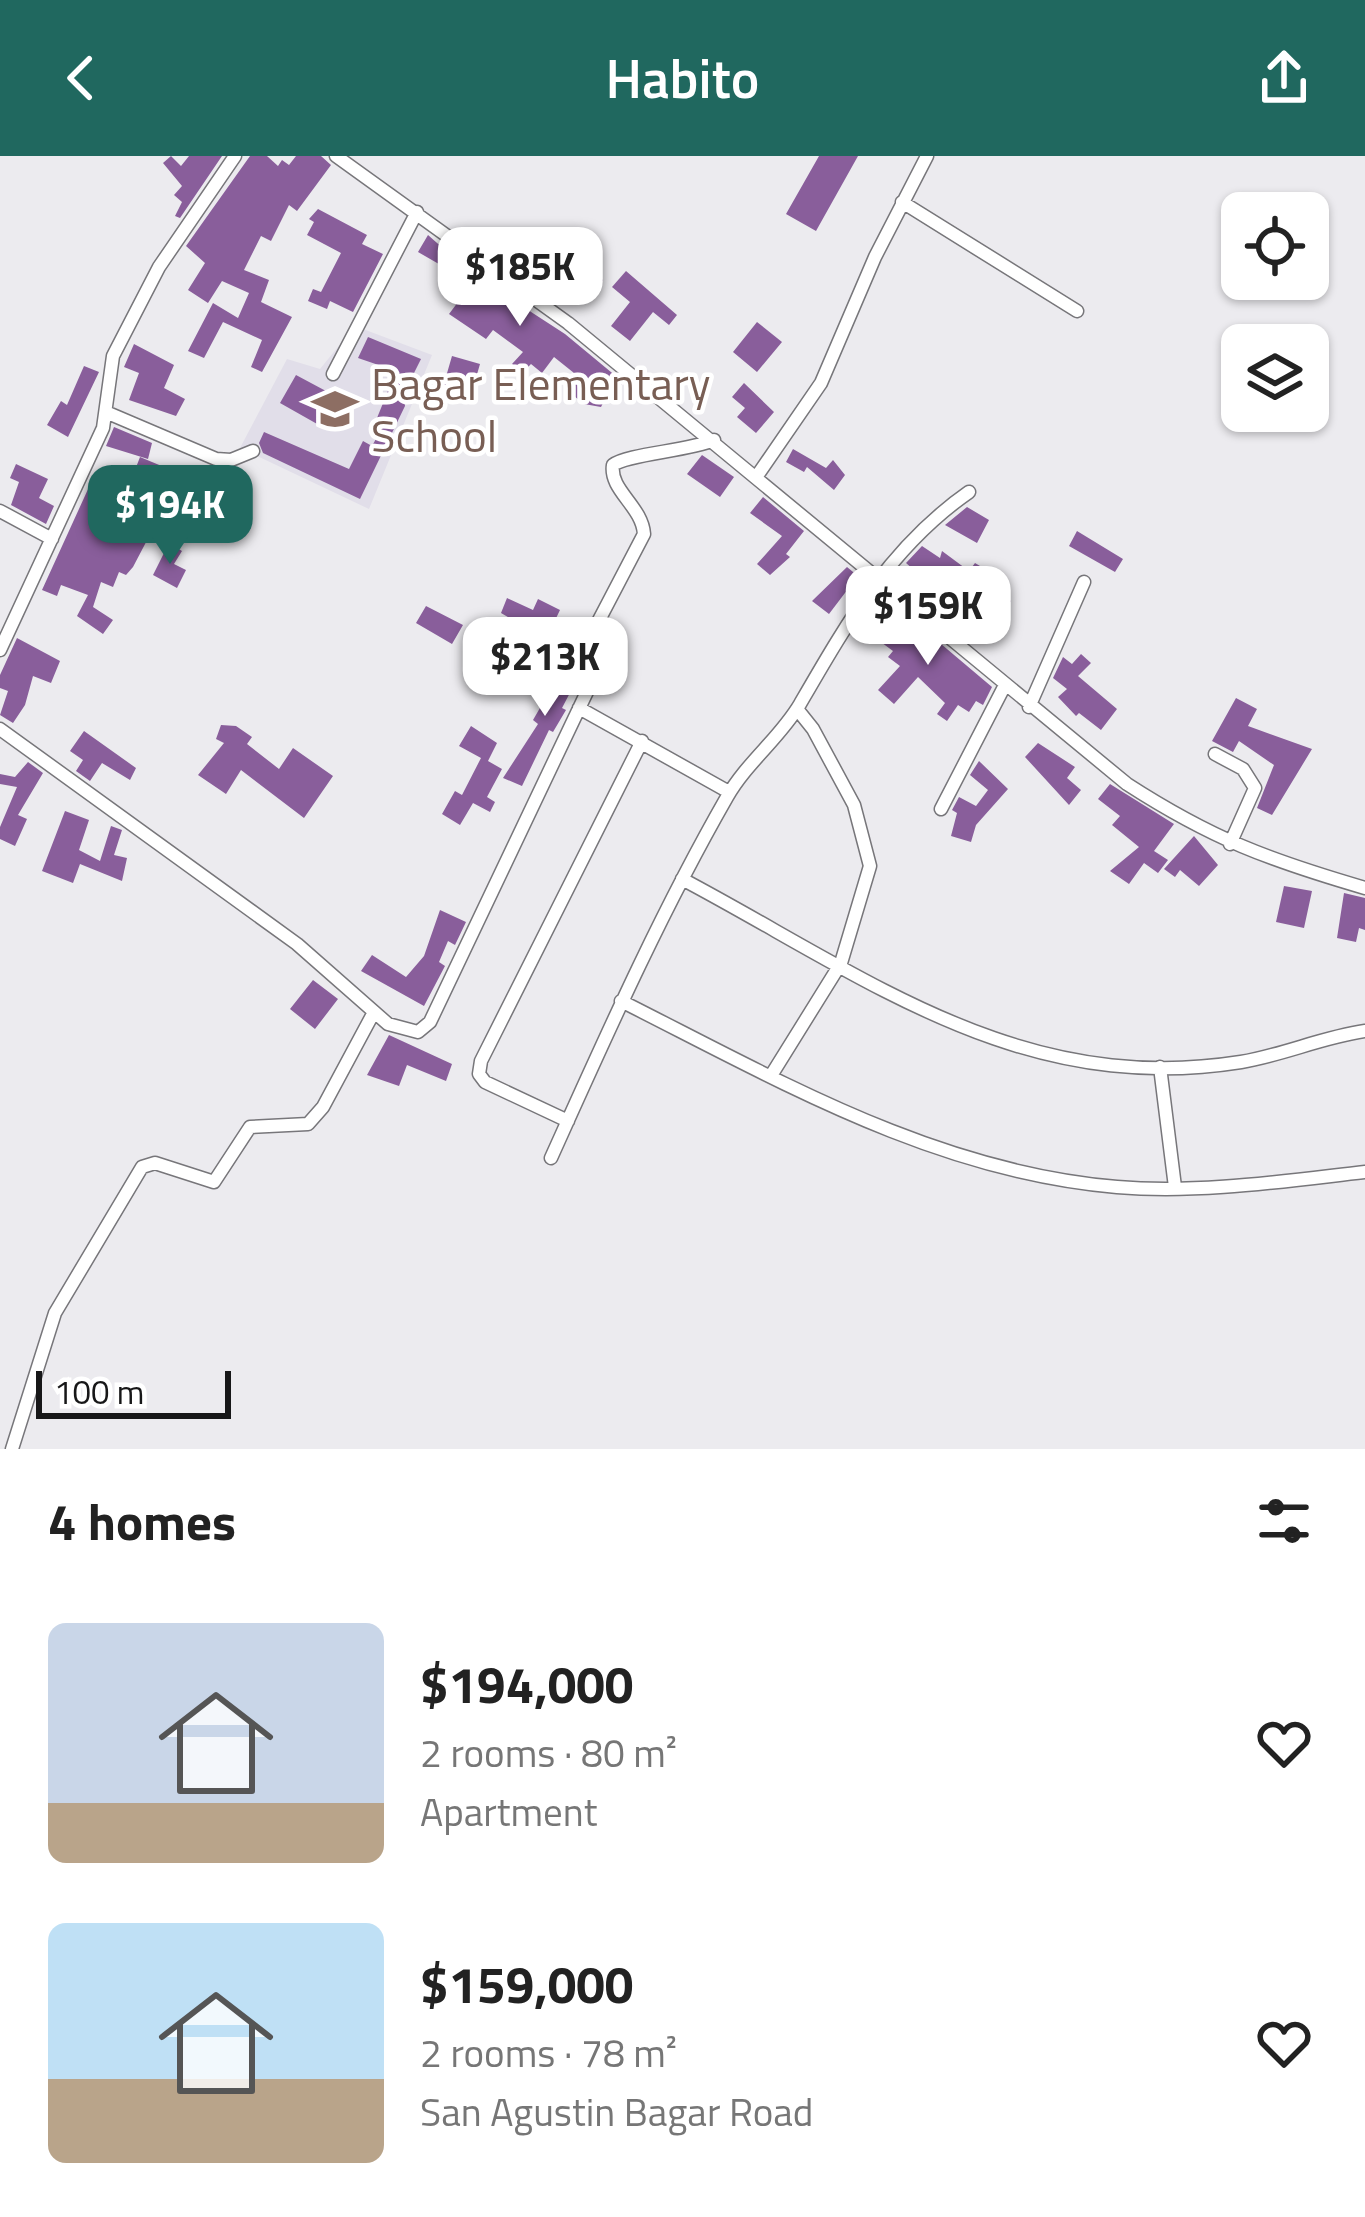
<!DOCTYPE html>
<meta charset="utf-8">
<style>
:root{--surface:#fff;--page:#f2f2f2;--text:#222;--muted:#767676;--accent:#20685f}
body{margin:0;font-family:"Titillium Web",sans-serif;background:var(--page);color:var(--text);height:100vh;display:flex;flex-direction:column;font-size:45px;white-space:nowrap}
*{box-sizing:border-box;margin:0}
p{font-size:39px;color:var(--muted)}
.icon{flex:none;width:66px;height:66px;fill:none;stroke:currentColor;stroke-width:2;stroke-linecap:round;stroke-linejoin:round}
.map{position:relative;height:1293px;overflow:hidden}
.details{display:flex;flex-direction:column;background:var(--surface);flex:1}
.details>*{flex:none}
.buttons{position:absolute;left:1221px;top:36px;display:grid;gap:24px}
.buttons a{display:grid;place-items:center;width:108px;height:108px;border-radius:18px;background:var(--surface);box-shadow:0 3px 9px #0004;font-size:60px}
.scale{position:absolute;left:36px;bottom:30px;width:195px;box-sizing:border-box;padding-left:12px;border:6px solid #171718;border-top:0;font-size:33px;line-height:42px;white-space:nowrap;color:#171718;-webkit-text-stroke:9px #fff;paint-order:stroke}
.price{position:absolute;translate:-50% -102px;padding:0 27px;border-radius:24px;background:#fff;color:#222;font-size:39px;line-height:78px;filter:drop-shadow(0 3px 6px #0008)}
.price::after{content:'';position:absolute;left:50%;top:72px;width:36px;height:27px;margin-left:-18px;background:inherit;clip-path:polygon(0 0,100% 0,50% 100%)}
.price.active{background:var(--accent);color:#fff}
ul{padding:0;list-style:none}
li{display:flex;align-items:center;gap:36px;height:300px;padding:0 48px}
li span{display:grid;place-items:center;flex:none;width:336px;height:240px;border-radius:18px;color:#555}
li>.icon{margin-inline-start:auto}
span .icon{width:144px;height:144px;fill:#fffc;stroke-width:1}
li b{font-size:51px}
h2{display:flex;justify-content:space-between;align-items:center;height:144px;padding:0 48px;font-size:51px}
header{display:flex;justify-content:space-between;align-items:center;height:156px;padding:0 48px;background:var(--accent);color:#fff;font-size:54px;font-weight:600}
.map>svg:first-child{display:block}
</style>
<header><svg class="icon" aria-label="back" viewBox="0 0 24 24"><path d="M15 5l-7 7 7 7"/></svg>Habito<svg class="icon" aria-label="share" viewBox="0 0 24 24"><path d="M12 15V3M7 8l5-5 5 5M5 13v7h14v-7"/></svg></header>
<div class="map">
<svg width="1365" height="1293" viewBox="0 0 1365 1293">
<rect width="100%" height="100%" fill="#ecebef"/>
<path fill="#e1dee9" d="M355,170L432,199L369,353L240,292L287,203L320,213Z"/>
<path fill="#895e9b" d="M171,0L181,10L189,0H222L180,62L175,60L182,46L174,39L182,30L163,7Z
M250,0H267L278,10L282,4L289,9L296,0H321L331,9L297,55L289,49L271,85L261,80L244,114L269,124L261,146L292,161L262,216L251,211L262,184L223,166L204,202L188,195L213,147L238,162L249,137L222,125L208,147L188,134L205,107L186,90Z
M819,0H858L816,75L786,58Z
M318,53L367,79L362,88L383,98L353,156L330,145L327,153L308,145L313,133L321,136L341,97L307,79L314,66L309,63Z
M554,77L593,107L588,112L603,124L590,143L545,111L549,105L542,100Z
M428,79L471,117L565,178L623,226L619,233L612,229L601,251L584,248L569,236L579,221L554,201L542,217L531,208L522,217L512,208L523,196L493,174L486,183L449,158L458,146L442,133L451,115L418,96Z
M626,115L677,159L669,169L653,156L630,185L611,170L630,146L612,131Z
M757,166L782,186L757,216L733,196Z
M368,181L421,203L404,237L405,250L360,343L263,297L259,287L264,276L349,313L363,285L372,290L386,265L377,262L396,215L358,202Z
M134,188L174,209L164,232L185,243L176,260L129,244L139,217L124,211Z
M452,200L480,208L471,239L443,231Z
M84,210L99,216L68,281L47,269L61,245L67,249Z
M296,219L339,242L326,273L280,247Z
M744,227L774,256L756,277L737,261L745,252L732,241Z
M114,271L152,287L148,303L106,290Z
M793,293L826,312L833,304L845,319L834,334L807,311L804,316L786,306Z
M702,299L734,321L720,341L687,318Z
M140,301L200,326L190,344L159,327L157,333L132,323L122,353L155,369L133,411L126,419L119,416L113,431L101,426L93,451L113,464L103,478L77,460L88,439L61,429L57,440L42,434L89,331L108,344L117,317L132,322Z
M16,308L48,323L39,342L54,350L46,368L11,349L19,326L10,322Z
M763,341L804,375L786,398L790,401L770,419L757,408L782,380L750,357Z
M967,351L989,364L977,387L945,369Z
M1077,375L1123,403L1115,416L1069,390Z
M169,387L182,395L174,408L186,414L177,432L153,419Z
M922,390L940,402L942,395L969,415L975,407L985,413L980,422L1011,445L994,465L981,453L986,448L971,437L975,433L956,421L941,413L930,428L906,407Z
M847,411L864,425L852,437L848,433L829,458L812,445Z
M507,442L533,454L538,443L560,454L546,483L501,457Z
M426,450L463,469L452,488L416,467Z
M886,457L908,474L915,466L992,531L983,549L976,545L969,556L958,549L947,565L937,558L945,547L918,521L894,548L878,534L900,510L888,501L893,495L870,478Z
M17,482L60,505L51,527L33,520L25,549L13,567L0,559L8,535L0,532V519Z
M1081,498L1091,507L1078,520L1117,553L1101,574L1079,557L1076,560L1058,541L1067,533L1053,522L1063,501L1072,508Z
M564,502L583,512L562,552L566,554L553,576L549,574L522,630L503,622L538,568L533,564L544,545L539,543Z
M1236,542L1257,553L1248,570L1312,593L1272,659L1257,652L1274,609L1239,585L1233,596L1212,585Z
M221,569L236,570L252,581L247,588L279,613L293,592L333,620L304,662L241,614L226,638L198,619L224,587L216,583Z
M471,570L497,587L488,605L502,613L487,641L495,646L490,656L473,647L460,669L442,658L455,635L462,639L481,602L459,590Z
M84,575L136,612L130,624L102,607L90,625L76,615L83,604L70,595Z
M1038,587L1075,611L1067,622L1081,634L1069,649L1025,601Z
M979,605L1008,633L976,669L971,686L951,680L957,657L952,654L959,641L976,650L988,634L970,619Z
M28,606L43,617L18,659L27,663L15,690L0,683V671L17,631L0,628V618L15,621Z
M1110,628L1174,668L1154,695L1168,704L1158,717L1144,707L1129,728L1110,715L1139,691L1112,669L1120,660L1098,643Z
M65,655L89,664L79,694L100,705L111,670L122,674L114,699L127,702L122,725L80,708L73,727L42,715Z
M1194,680L1218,709L1199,730L1180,714L1175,721L1164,713Z
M1284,730L1312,735L1304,772L1276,766Z
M1344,737L1365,742V774L1359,772L1356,786L1337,782Z
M440,754L466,766L455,789L448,785L439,806L445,810L424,850L361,815L372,799L406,821L424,800Z
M313,824L338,843L315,873L290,853Z
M389,879L452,908L446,925L407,909L399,930L367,919Z"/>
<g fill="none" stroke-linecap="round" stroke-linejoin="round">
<g stroke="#77767a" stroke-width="15">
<path id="minor" d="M336,0L568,167L1127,628C1212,683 1269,704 1365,732
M902,46L1077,155
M333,218L417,56
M108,257L216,303L231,304L253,295
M757,320L821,227L875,101L927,0
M0,355L52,383
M0,494L103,272L113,200L159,111L235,0
M1029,551L1084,426
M579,552L729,636
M0,573L297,788L388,868L418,876L430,866L594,521L600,502L597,468L644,378C642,350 609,334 613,309C627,298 688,295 714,284
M1215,598L1243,613L1255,632L1230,688
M941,653L1004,531
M682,723C867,821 1019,941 1241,906C1283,899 1323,881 1365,875
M621,845C780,925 936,1016 1117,1031C1198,1038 1285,1025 1365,1016
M1160,911L1175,1031
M772,918L841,807L870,710L854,649L813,573L797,553
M568,965L485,926L479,918L481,905L642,585
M551,1002C606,880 660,758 727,641C747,606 780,582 800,548C847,467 890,391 969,336
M12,1293L55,1157L142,1011L155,1007L214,1026L250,971L308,968L323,951L374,856"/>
</g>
<use href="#minor" stroke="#fff" stroke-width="12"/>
</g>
<defs>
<g id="school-bare" transform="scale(3.6)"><path d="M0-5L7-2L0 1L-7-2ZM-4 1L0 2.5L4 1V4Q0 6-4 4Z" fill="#8d6e63" stroke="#fff" stroke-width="2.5" paint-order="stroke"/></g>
</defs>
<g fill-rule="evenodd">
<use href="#school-bare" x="335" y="253"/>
</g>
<g text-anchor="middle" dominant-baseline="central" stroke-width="9" stroke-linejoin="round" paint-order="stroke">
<g font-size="45" fill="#785e54" stroke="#fff" text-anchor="start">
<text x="371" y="227">Bagar Elementary<tspan x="371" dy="52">School</tspan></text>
</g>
</g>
</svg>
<div class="buttons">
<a><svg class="icon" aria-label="locate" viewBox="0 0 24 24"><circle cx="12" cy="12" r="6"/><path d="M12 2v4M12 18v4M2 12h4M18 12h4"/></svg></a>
<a><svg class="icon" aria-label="layers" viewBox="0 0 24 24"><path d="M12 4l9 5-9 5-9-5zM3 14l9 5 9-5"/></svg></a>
</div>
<div class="scale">100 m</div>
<b class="price" style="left:520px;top:173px">$185K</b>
<b class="price active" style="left:170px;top:411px">$194K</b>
<b class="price" style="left:928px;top:512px">$159K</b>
<b class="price" style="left:545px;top:563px">$213K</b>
</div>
<section class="details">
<h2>4 homes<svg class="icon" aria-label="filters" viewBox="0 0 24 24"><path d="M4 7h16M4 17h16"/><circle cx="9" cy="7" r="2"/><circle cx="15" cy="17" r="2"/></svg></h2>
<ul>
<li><span style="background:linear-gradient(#c9d6e8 75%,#b9a48a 0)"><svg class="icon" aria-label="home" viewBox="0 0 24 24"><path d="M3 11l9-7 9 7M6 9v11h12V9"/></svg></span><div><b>$194,000</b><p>2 rooms · 80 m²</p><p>Apartment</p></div><svg class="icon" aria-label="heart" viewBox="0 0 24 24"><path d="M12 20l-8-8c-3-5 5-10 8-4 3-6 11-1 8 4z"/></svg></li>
<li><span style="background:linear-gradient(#bfe0f5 65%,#b9a48a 0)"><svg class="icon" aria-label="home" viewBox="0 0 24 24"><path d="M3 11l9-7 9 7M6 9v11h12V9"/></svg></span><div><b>$159,000</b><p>2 rooms · 78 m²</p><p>San Agustin Bagar Road</p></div><svg class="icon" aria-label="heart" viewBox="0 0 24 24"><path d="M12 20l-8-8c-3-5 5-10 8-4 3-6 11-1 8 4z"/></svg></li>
</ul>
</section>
